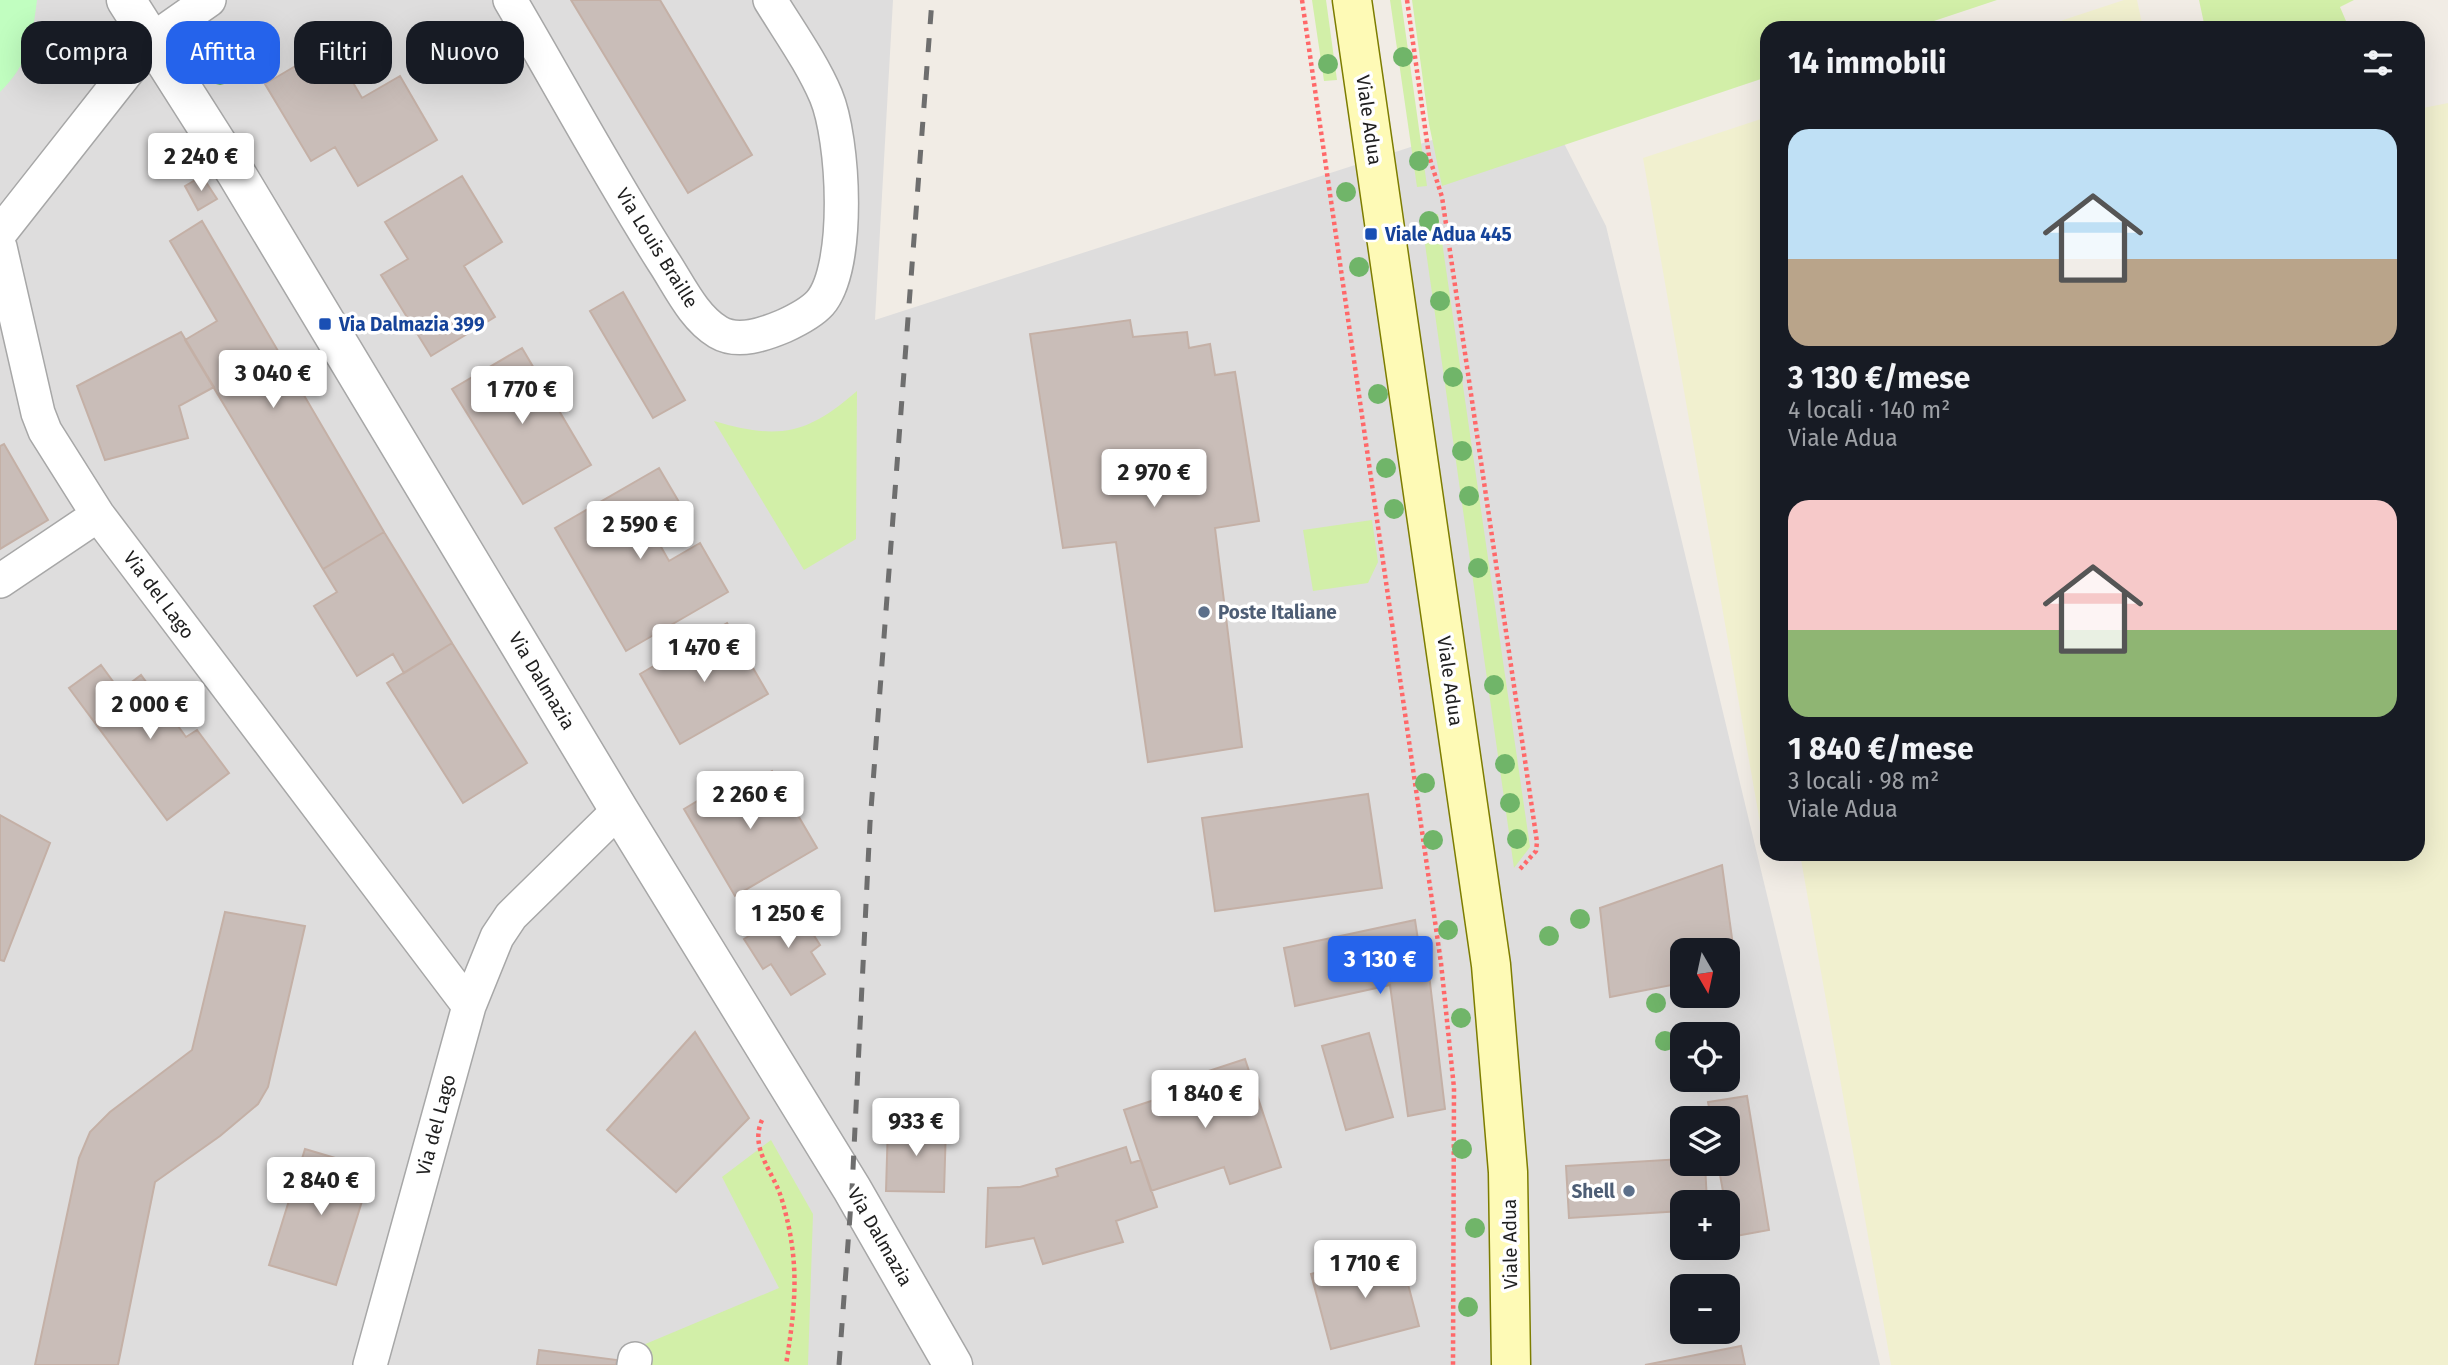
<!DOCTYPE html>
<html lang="it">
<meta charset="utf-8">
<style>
:root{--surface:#171b24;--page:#242831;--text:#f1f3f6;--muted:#9ea1a6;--accent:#2563eb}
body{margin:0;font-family:"Fira Sans",sans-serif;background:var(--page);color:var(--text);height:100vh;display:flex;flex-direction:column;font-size:26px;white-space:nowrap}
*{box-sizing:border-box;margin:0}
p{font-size:23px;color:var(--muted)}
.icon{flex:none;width:38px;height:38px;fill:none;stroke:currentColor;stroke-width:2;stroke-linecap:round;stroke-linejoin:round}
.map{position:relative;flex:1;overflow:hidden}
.panel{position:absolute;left:1760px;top:21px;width:665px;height:840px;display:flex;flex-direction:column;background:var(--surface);border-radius:21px;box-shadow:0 7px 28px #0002}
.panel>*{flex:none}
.top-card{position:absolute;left:21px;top:21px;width:665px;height:63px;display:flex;gap:14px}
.needle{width:46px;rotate:171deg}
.controls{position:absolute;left:1670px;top:938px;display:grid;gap:14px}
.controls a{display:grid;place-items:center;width:70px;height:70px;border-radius:14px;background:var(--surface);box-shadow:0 7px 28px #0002;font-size:35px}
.price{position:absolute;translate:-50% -60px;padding:0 16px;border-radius:7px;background:#fff;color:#222;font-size:23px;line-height:46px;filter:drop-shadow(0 2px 4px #0008)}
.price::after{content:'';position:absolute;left:50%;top:42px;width:21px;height:16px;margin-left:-10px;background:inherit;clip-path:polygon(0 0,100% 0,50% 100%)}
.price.selected{background:var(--accent);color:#fff}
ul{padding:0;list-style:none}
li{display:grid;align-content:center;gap:14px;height:371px;padding:0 28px}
li span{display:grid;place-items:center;height:217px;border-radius:21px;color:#555}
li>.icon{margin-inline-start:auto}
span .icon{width:126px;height:126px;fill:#fffc;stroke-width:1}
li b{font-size:30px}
h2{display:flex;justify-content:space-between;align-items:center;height:84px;padding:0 28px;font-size:30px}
.pill{padding:0 24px;border-radius:21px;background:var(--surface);box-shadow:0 7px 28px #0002;font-size:24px;line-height:63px}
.pill.selected{background:var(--accent);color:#fff}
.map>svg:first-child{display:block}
</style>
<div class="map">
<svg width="2448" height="1365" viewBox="0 0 2448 1365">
<rect width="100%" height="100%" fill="#f1ece5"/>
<path fill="#dedddd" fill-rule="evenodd" d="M0,0H893L875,320L1544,104L1606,226L1880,1365H0ZM1682,950H1727V996H1682ZM1682,1034H1727V1080H1682ZM1682,1118H1727V1164H1682ZM1682,1202H1727V1248H1682ZM1682,1286H1727V1332H1682Z"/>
<path fill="#f1f0cf" d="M2124,0H2137L2143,28H2039Z
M2448,103V1365H1891L1800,854H2418V109Z
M1767,117L1768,851H1765L1643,158Z"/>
<path fill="#d2efa8" d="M1312,0H1326L1337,80L1324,81Z
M1390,0H1401L1427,186L1417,187Z
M1412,0H1997L1913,28H1768L1767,77L1442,186L1429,124Z
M2199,0H2354L2340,7L2349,28H2205Z
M1438,214L1530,847L1514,868L1421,216Z
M857,391L856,539L804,570L714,421C778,440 807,435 857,391Z
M1372,520L1378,562L1368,583L1313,591L1303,530Z
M771,1140L813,1214L808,1365H640L643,1345L779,1288L722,1177Z"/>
<path fill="#c1fec0" d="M0,0H37C32,39 29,64 0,92Z"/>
<path fill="#c9bdb8" stroke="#c4b0a6" stroke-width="2" d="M571,0H660L752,155L688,193Z
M331,45L362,98L400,76L437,140L358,186L335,147L311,161L265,84Z
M202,176L217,199L198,210L185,186Z
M462,176L502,242L464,266L495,317L431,356L381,275L408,259L385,222Z
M202,221L384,532L323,569L185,340L217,321L170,241Z
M623,292L685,400L653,418L590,311Z
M1130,320L1133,337L1187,332L1189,348L1210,344L1215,375L1235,372L1259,521L1215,528L1242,747L1148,762L1116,542L1063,548L1030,334Z
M181,332L214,387L179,406L188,438L105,460L77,386Z
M522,348L591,465L523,504L452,389Z
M4,444L48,520L0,549V446Z
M659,468L689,519L656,538L669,561L700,543L728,592L626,651L555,528Z
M384,532L452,643L404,673L393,654L357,676L314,606L337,592L323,569Z
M727,623L768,694L680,744L640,674Z
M452,643L527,763L463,803L387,683Z
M101,665L120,691L141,675L186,737L197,730L229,773L167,820L69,688Z
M772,771L817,848L735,896L684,809L734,779L740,790Z
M1368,794L1382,888L1215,911L1202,818Z
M0,815L50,843L4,961L0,960Z
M1722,865L1734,953L1682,950V983L1610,997L1600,908Z
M796,907L820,945L811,952L825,974L791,995L771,964L763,969L744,939Z
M225,912L305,926L268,1087L258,1104L220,1136L155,1182L118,1365H35L79,1158L90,1132L110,1112L192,1050Z
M1415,920L1422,967L1428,966L1445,1109L1408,1116L1390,985L1295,1006L1284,948Z
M695,1032L749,1118L676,1192L607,1130Z
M1369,1033L1393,1117L1346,1130L1322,1046Z
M1245,1059L1281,1167L1230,1184L1224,1167L1151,1191L1124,1110L1197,1086L1193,1076Z
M1747,1096L1769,1230L1730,1237L1727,1202H1725L1718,1164H1727V1118H1711L1708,1102Z
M888,1124L946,1126L944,1192L886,1191Z
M1126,1147L1131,1163L1141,1160L1157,1207L1116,1221L1123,1242L1043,1264L1034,1238L986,1247L988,1188L1020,1187L1058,1176L1056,1169Z
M305,1149L372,1169L336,1285L269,1265Z
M1682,1159V1164H1705L1707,1202H1682V1211L1569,1218L1566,1166Z
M1399,1250L1419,1326L1331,1349L1311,1274Z
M1741,1346L1745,1365H1645Z
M539,1350L617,1360L616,1365H537Z"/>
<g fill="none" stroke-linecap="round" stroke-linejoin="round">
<g stroke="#a7a7a7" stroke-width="36">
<path id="minor" d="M510,0C561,87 609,176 663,261C679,285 693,317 718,332C738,344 765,334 784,326C797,320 811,313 820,303C851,267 844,139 826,96C812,63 789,31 770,0
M0,233L152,40L209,0
M0,247L38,413L45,431L98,515L469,1006L370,1365
M0,581L98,515
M469,1006L497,937L511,916L619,810
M634,1365L635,1359"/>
</g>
<g stroke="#a7a7a7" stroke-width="41">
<path id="tertiary" d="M126,0L236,173L619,810L852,1189L953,1365"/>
</g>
<g stroke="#7d7d00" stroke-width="41">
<path id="secondary" d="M1352,0L1491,965L1508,1172L1511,1365"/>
</g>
<path stroke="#ff6869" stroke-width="4.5" stroke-dasharray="3.5 3.5" stroke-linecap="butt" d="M1302,0L1441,963L1454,1088L1453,1365
M1407,0L1429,156L1442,197L1537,842L1536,851L1520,869
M762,1120C749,1149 774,1172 782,1200C800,1262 796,1302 786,1365"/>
<use href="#minor" stroke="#fff" stroke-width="33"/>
<use href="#tertiary" stroke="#fff" stroke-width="38"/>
<use href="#secondary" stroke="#fefab6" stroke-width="38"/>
<path stroke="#6e6e6e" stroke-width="5" stroke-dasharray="14 14" stroke-linecap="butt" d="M839,1365L852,1189L870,823L932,0"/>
</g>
<g fill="#70b569">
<circle cx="1403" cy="57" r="10"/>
<circle cx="1328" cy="64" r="10"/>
<circle cx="220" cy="75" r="10"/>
<circle cx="1419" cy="161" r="10"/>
<circle cx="1346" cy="192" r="10"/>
<circle cx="1429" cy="221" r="10"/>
<circle cx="1359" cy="267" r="10"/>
<circle cx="1440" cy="301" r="10"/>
<circle cx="1453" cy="377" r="10"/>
<circle cx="1378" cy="394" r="10"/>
<circle cx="1462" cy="451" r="10"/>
<circle cx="1386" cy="468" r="10"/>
<circle cx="1469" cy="496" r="10"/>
<circle cx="1394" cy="509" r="10"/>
<circle cx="1478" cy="568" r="10"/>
<circle cx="1494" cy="685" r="10"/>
<circle cx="1505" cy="764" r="10"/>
<circle cx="1425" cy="783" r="10"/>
<circle cx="1510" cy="803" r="10"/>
<circle cx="1517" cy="839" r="10"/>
<circle cx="1433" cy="840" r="10"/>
<circle cx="1580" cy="919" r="10"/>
<circle cx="1448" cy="930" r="10"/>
<circle cx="1549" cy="936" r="10"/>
<circle cx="1656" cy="1003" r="10"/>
<circle cx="1461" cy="1018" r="10"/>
<circle cx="1665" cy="1041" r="10"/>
<circle cx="1462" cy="1149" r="10"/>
<circle cx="1475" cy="1228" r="10"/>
<circle cx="1468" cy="1307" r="10"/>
</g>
<g fill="#1a4fb4" stroke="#fff" stroke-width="2.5">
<rect x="1364" y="227" width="14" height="14" rx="3.5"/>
<rect x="318" y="317" width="14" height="14" rx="3.5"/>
</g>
<g fill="#5c6f8a" stroke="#fff" stroke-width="2.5">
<circle cx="1204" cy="612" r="7"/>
<circle cx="1629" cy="1191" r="7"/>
</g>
<g text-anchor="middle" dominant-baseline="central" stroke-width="7" stroke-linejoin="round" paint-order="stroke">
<g font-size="19" fill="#202020" stroke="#fff">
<text transform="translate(1369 120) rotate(82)">Viale Adua</text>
<text transform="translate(657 248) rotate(58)">Via Louis Braille</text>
<text transform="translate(159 595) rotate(53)">Via del Lago</text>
<text transform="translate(542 681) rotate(59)">Via Dalmazia</text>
<text transform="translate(1450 681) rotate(82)">Viale Adua</text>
<text transform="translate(436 1125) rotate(-75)">Via del Lago</text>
<text transform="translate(880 1237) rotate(60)">Via Dalmazia</text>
<text transform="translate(1510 1244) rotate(-91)">Viale Adua</text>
</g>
<g font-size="19" font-weight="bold" fill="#164399" stroke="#fff" text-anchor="start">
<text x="1385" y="234">Viale Adua 445</text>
<text x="339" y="324">Via Dalmazia 399</text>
</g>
<g font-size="19" font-weight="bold" fill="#4e5e75" stroke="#fff" text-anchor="start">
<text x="1218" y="612">Poste Italiane</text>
<text x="1615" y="1191" text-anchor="end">Shell</text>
</g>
</g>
</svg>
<div class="controls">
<a><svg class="needle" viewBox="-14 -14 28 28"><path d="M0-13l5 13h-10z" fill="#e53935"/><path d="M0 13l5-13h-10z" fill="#9ea1a6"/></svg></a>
<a><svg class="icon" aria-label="locate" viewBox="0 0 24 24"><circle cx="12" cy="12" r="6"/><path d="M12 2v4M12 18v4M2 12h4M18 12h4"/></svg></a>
<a><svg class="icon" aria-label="layers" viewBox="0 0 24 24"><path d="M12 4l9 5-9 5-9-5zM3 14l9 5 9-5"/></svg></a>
<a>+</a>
<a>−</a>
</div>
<b class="price" style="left:201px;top:193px">2 240 €</b>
<b class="price" style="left:273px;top:410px">3 040 €</b>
<b class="price" style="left:522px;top:426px">1 770 €</b>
<b class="price" style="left:1154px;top:509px">2 970 €</b>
<b class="price" style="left:640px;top:561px">2 590 €</b>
<b class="price" style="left:704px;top:684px">1 470 €</b>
<b class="price" style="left:150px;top:741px">2 000 €</b>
<b class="price" style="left:750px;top:831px">2 260 €</b>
<b class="price" style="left:788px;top:950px">1 250 €</b>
<b class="price selected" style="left:1380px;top:996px">3 130 €</b>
<b class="price" style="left:1205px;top:1130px">1 840 €</b>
<b class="price" style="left:916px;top:1158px">933 €</b>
<b class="price" style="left:321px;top:1217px">2 840 €</b>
<b class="price" style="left:1365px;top:1300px">1 710 €</b>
<div class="top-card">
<a class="pill">Compra</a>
<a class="pill selected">Affitta</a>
<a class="pill">Filtri</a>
<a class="pill">Nuovo</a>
</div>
<section class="panel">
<h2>14 immobili<svg class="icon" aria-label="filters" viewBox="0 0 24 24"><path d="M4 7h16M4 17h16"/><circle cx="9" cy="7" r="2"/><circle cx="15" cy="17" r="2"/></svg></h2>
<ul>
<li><span style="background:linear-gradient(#bfe0f5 60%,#b9a48a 0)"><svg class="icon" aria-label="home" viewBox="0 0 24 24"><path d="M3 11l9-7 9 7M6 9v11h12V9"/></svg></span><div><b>3 130 €/mese</b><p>4 locali · 140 m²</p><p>Viale Adua</p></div></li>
<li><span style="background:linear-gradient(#f6c9c9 60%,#8fb573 0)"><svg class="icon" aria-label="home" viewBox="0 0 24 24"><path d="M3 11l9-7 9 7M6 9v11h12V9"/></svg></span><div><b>1 840 €/mese</b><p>3 locali · 98 m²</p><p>Viale Adua</p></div></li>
</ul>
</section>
</div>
